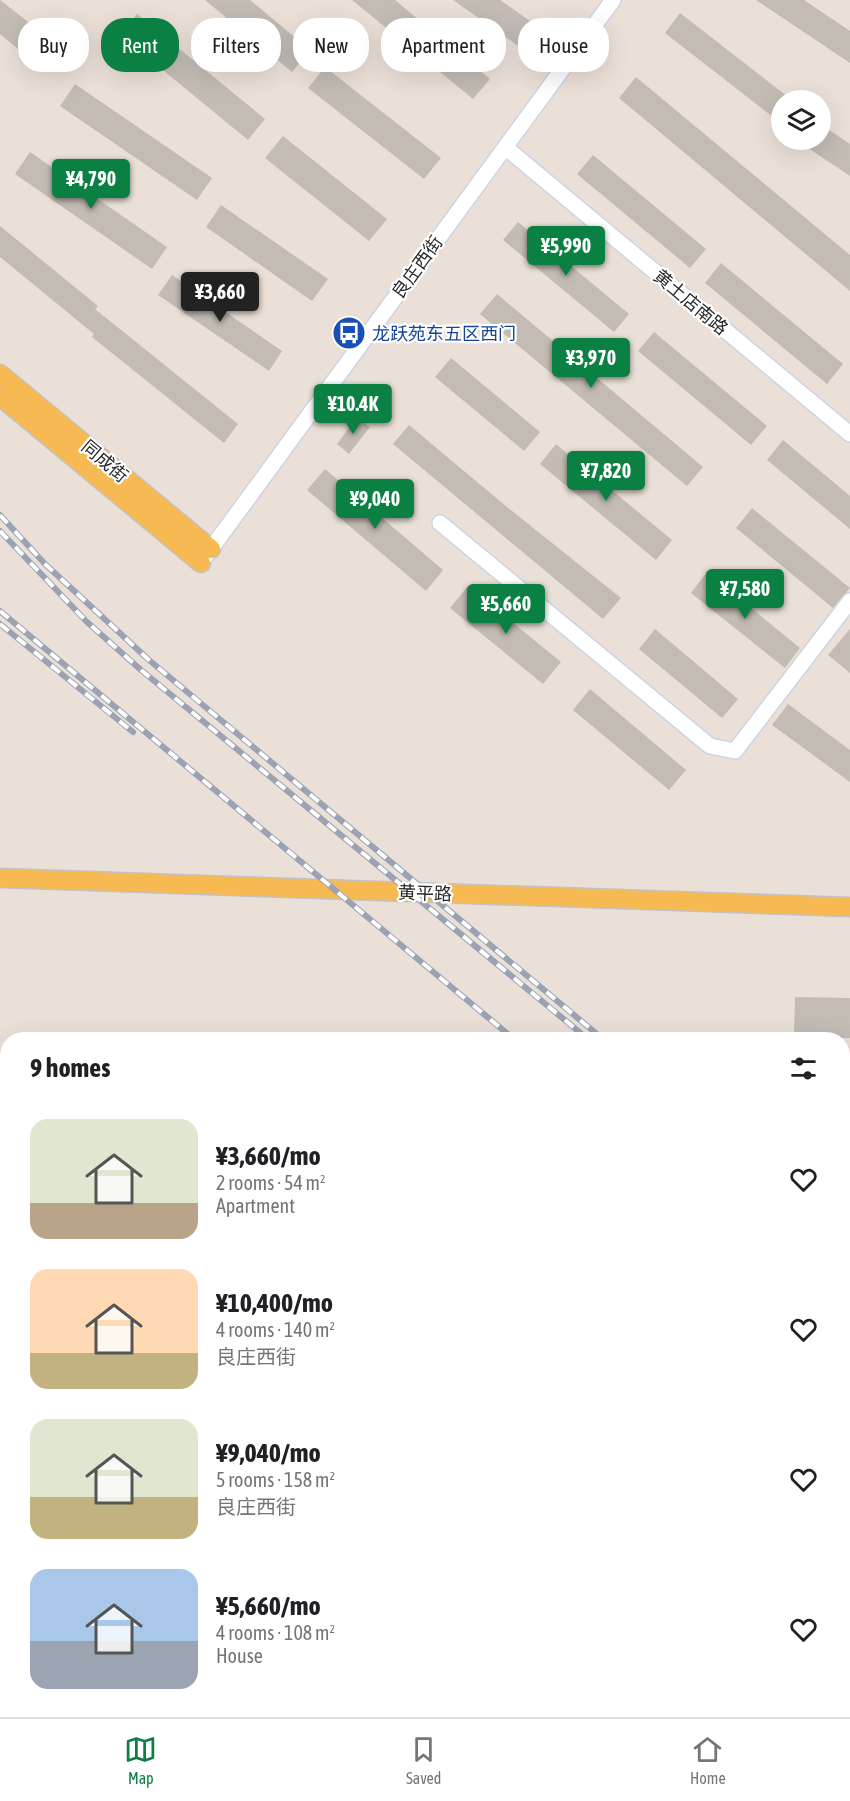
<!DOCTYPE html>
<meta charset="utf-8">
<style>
:root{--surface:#fff;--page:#f2f2f2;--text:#202124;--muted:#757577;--line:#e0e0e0;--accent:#0b8043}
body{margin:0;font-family:"Asap Condensed","Noto Sans SC",sans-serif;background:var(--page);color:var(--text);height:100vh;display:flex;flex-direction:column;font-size:22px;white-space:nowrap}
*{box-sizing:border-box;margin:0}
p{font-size:20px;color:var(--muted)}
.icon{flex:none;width:33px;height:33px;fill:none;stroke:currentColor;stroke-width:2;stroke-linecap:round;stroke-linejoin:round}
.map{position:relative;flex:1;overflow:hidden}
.panel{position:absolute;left:0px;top:1032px;width:850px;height:686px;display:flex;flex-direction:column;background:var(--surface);border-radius:24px 24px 0 0;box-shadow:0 6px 24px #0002}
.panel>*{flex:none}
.top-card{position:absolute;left:18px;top:18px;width:814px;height:54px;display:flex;gap:12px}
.controls{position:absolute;left:771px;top:90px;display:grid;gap:12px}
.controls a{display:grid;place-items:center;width:60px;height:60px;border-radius:50%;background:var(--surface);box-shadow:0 6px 24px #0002;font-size:30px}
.price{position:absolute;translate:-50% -51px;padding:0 14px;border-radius:6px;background:var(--accent);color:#fff;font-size:20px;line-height:39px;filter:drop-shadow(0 2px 3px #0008)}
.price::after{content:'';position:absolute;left:50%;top:36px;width:18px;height:14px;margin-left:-9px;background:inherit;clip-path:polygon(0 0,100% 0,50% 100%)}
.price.active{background:#222;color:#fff}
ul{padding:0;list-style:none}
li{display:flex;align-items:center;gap:18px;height:150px;padding:0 30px}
li span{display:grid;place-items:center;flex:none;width:168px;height:120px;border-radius:18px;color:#555}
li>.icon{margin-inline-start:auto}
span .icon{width:72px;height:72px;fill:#fffc;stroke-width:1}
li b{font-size:26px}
h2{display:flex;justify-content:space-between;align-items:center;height:72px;padding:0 30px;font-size:26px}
.chip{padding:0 21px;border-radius:24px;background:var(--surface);box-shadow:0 6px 24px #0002;font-size:21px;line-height:54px}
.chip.active{background:var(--accent);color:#fff}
.tabs{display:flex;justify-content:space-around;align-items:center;height:84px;border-top:2px solid var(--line);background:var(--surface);font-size:16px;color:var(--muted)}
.tabs a{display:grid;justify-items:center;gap:3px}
.tabs .active{color:var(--accent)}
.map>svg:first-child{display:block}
</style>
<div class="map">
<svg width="850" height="1717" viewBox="0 0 850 1717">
<rect width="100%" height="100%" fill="#ebe0d8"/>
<path fill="#c2bcb4" d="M0,0L53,41L35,63L0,34Z
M205,0H250L310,50L292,72Z
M352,0H395L490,79L473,99Z
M453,0H500L547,33L531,55Z
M756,0H804L850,31V63Z
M680,13L792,100H782V124L665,33Z
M137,14L265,119L248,140L120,35Z
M325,67L441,158L424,179L308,88Z
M636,77L850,255V291L619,98Z
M75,84L212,178L197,200L60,106Z
M820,124L850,144V176L796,140H820Z
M283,136L387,219L369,241L265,158Z
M30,152L167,247L152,269L15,174Z
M593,155L706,249L690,268L577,174Z
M221,205L328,279L312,301L206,227Z
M518,222L629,314L614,332L503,240Z
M0,226L98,306L95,309L238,424L224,443L92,337L94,334L0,257Z
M721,263L843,364L827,384L705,283Z
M172,275L282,351L269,371L158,295Z
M497,294L703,467L687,486L480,314Z
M654,332L767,426L751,445L638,351Z
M451,358L540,432L524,451L435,377Z
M357,417L370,427L349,454L337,444Z
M409,425L507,507L621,598L603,619L393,444Z
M783,440L850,496V529L767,460Z
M556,444L672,540L656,560L540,464Z
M325,469L443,570L426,591L307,490Z
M752,508L850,588L833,608L736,528Z
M707,572L800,648L785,668L691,593Z
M468,586L561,662L543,684L450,608Z
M655,629L738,699L722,718L639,649Z
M850,629V673L828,655Z
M590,689L686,770L669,790L573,710Z
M788,704L850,750V782L772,725Z
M795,997L850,998V1038L794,1037Z"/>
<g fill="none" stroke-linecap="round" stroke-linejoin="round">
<g stroke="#cdd4e2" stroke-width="18">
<path id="minor" d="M505,147L850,434
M440,523L710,746L735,751L850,601
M205,557L613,0
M0,1419L8,1421
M843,1507L850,1512
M0,1684L8,1673
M453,1710L462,1717
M846,1717L850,1712"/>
</g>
<g stroke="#c3c3c3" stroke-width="21">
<path id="major" d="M0,374L211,549
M0,396L201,563
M0,878L850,907"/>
</g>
<use href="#minor" stroke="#fff" stroke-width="15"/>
<use href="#major" stroke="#f7b951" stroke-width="18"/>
<g stroke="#9ba2b3" stroke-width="6">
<path id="rail" d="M0,515L45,564L149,660L604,1040
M0,531L87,622L141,670L589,1040
M0,611L515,1040
M0,624L133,732
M843,1239L850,1245
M843,1252L850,1258
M843,1312L850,1318"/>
</g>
<use href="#rail" stroke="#fff" stroke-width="4" stroke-dasharray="11" stroke-linecap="butt"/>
</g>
<defs>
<g id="bus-disc" transform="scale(1.725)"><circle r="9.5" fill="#1a4fb4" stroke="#fff"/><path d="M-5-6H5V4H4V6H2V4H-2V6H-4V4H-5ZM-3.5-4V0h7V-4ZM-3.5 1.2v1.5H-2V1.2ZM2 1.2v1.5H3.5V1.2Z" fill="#fff"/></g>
</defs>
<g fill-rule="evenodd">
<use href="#bus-disc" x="349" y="333"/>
</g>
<g text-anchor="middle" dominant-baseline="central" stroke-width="4.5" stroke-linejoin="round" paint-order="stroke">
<g font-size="18" fill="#282828" stroke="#fff">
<text transform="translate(417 267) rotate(-54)">良庄西街</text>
<text transform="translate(691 302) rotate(40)">黄土店南路</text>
<text transform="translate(105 461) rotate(40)">同成街</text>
<text transform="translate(425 893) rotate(2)">黄平路</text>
</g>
<g font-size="18" fill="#164399" stroke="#fff" text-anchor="start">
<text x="372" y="333">龙跃苑东五区西门</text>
</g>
</g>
</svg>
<div class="controls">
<a><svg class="icon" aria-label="layers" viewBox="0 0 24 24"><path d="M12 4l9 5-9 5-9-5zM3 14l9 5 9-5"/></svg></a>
</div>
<b class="price" style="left:91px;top:210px">¥4,790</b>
<b class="price" style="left:566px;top:277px">¥5,990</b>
<b class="price active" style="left:220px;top:323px">¥3,660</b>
<b class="price" style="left:591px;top:389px">¥3,970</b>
<b class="price" style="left:353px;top:435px">¥10.4K</b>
<b class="price" style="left:606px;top:502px">¥7,820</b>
<b class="price" style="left:375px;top:530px">¥9,040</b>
<b class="price" style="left:745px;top:620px">¥7,580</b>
<b class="price" style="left:506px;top:635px">¥5,660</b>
<div class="top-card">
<a class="chip">Buy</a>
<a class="chip active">Rent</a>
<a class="chip">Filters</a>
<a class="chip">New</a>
<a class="chip">Apartment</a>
<a class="chip">House</a>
</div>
<section class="panel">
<h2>9 homes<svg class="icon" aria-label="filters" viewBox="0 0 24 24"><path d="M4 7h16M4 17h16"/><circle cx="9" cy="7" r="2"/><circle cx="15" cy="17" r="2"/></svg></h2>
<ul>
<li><span style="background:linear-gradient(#dfe7d0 70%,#b9a48a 0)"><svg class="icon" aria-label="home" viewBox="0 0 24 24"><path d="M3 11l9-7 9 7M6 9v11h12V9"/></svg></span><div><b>¥3,660/mo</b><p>2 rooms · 54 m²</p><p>Apartment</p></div><svg class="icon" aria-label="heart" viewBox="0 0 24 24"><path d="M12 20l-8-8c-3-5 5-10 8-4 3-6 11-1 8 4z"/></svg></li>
<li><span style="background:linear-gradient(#ffd9b3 70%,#c2b280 0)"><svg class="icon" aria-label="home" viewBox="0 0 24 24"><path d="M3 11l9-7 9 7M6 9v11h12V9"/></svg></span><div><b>¥10,400/mo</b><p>4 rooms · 140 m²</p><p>良庄西街</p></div><svg class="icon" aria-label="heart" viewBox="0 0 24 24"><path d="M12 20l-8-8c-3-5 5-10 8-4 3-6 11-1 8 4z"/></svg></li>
<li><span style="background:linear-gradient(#dfe7d0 65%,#c2b280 0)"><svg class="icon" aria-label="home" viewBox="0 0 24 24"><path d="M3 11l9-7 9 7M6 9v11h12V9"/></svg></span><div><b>¥9,040/mo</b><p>5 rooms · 158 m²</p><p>良庄西街</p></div><svg class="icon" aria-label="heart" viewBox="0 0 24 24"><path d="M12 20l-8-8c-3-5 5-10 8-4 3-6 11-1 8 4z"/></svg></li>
<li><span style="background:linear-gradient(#a9c7e8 60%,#9aa5b1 0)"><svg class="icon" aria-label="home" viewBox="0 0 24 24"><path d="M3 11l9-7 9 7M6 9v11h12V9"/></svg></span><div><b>¥5,660/mo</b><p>4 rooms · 108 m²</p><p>House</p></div><svg class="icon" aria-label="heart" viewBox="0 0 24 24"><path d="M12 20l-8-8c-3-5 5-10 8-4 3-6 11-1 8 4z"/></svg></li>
</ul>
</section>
</div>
<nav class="tabs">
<a class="active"><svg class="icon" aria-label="map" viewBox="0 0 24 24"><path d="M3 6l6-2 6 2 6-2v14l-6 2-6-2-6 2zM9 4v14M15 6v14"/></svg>Map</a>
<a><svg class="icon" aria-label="saved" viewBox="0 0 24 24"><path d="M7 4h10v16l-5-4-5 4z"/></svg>Saved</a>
<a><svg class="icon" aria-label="home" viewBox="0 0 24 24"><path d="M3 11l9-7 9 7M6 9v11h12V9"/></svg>Home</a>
</nav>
